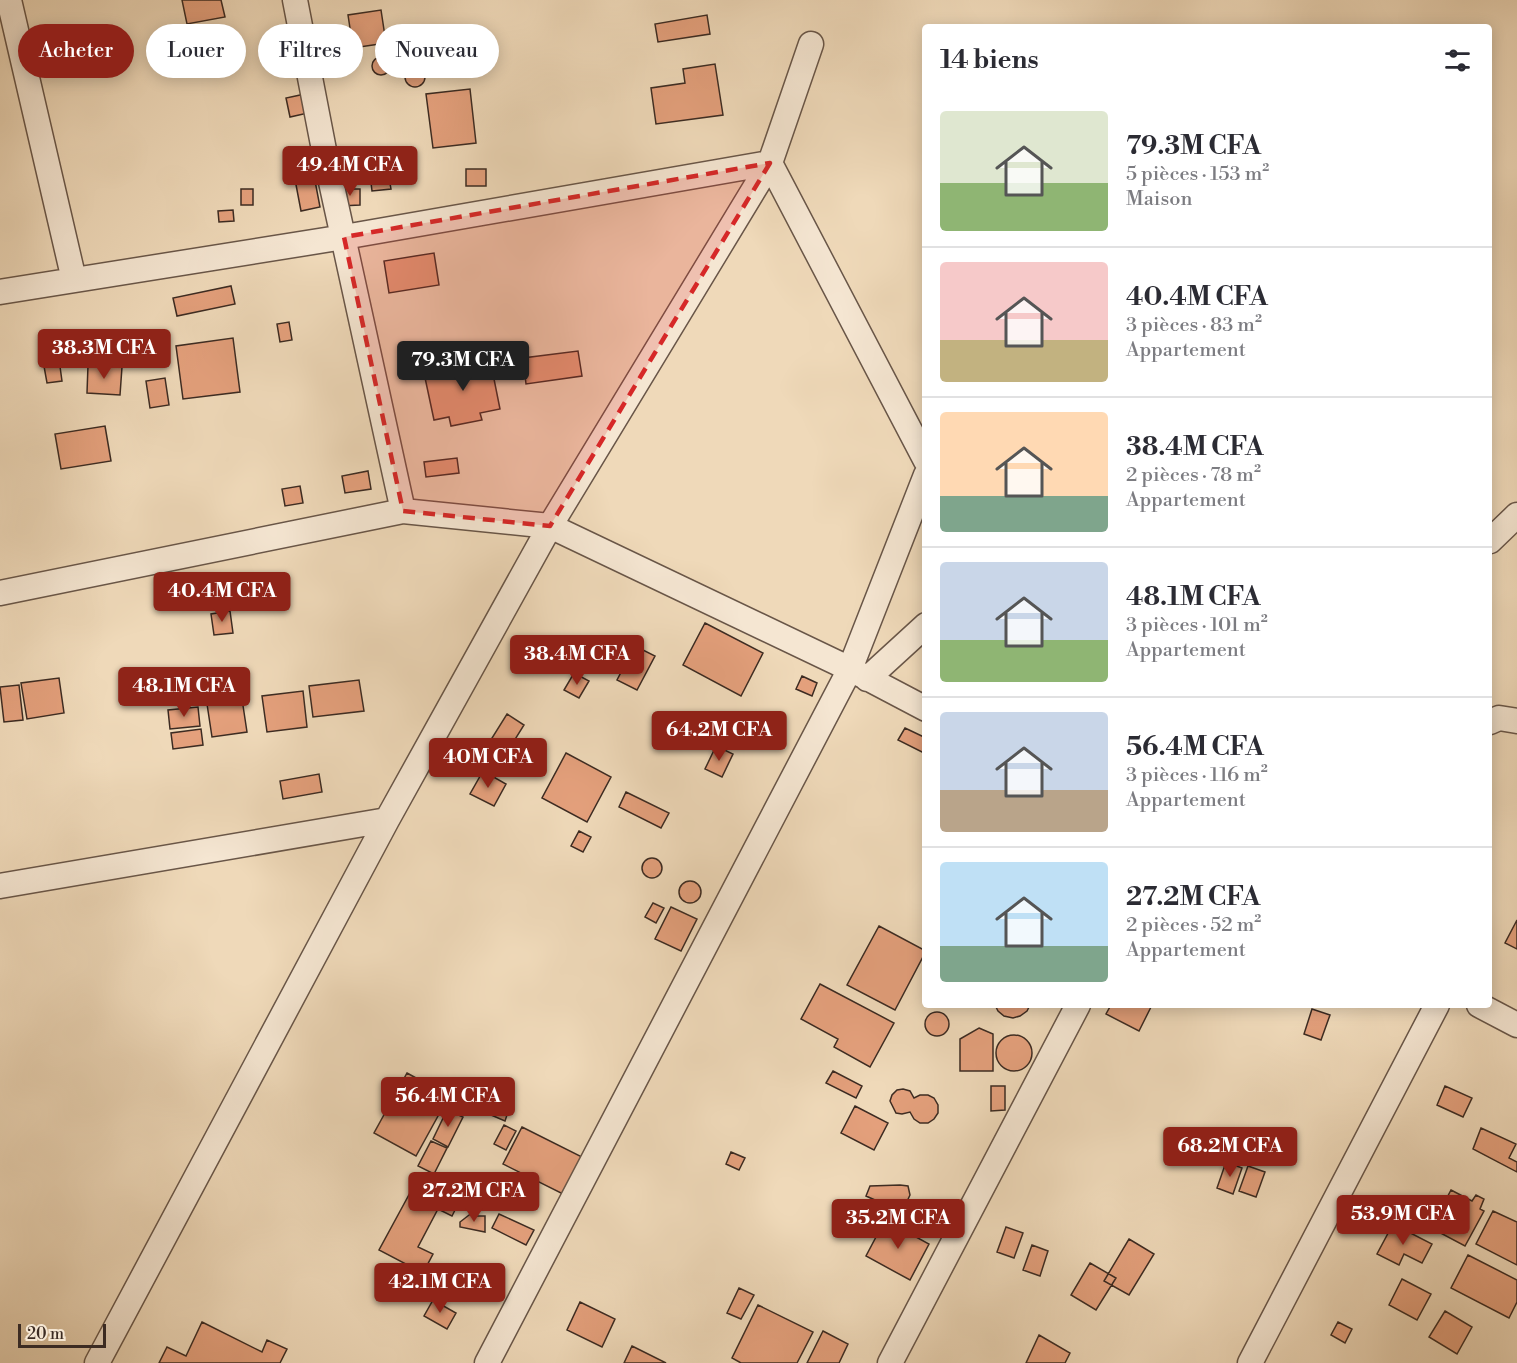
<!DOCTYPE html>
<html lang="fr">
<meta charset="utf-8">
<style>
:root{--surface:#fff;--page:#f7f7f7;--text:#2b2b33;--muted:#7c7c81;--line:#e1e1e2;--accent:#8f2418}
body{margin:0;font-family:"Libre Bodoni",serif;background:var(--page);color:var(--text);height:100vh;display:flex;flex-direction:column;font-size:22px;white-space:nowrap}
*{box-sizing:border-box;margin:0}
p{font-size:20px;color:var(--muted)}
.icon{flex:none;width:33px;height:33px;fill:none;stroke:currentColor;stroke-width:2;stroke-linecap:round;stroke-linejoin:round}
.map{position:relative;flex:1;overflow:hidden}
.drawer{position:absolute;left:922px;top:24px;width:570px;height:984px;display:flex;flex-direction:column;background:var(--surface);border-radius:6px;box-shadow:0 3px 15px #0003}
.drawer>*{flex:none}
.hud{position:absolute;left:18px;top:24px;width:570px;height:54px;display:flex;gap:12px}
.scale{position:absolute;left:18px;bottom:15px;width:88px;box-sizing:border-box;padding-left:6px;border:3px solid #3c2b22;border-top:0;font-size:16px;line-height:21px;white-space:nowrap;color:#3c2b22;-webkit-text-stroke:4px #f5e6d2;paint-order:stroke}
.price{position:absolute;translate:-50% -51px;padding:0 14px;border-radius:6px;background:var(--accent);color:#fff;font-size:20px;line-height:39px;filter:drop-shadow(0 2px 3px #0008)}
.price::after{content:'';position:absolute;left:50%;top:36px;width:18px;height:14px;margin-left:-9px;background:inherit;clip-path:polygon(0 0,100% 0,50% 100%)}
.price.on{background:#222;color:#fff}
ul{padding:0;list-style:none}
li{display:flex;align-items:center;gap:18px;height:150px;padding:0 18px}
li+li{border-top:2px solid var(--line)}
li span{display:grid;place-items:center;flex:none;width:168px;height:120px;border-radius:6px;color:#555}
li>.icon{margin-inline-start:auto}
span .icon{width:72px;height:72px;fill:#fffc;stroke-width:1}
li b{font-size:26px}
h2{display:flex;justify-content:space-between;align-items:center;height:72px;padding:0 18px;font-size:26px}
.tag{padding:0 21px;border-radius:27px;background:var(--surface);box-shadow:0 3px 15px #0003;font-size:21px;line-height:54px}
.tag.on{background:var(--accent);color:#fff}
.map>svg:first-child{display:block}
</style>
<div class="map">
<svg width="1517" height="1363" viewBox="0 0 1517 1363">
<rect width="100%" height="100%" fill="#efd9b9"/>
<filter id="stains"><feTurbulence type="fractalNoise" baseFrequency=".00333" numOctaves="4"/><feColorMatrix values="0 0 0 0 .2 0 0 0 0 .09 0 0 0 0 .02 0 0 0 .5 -.17"/></filter>
<radialGradient id="worn" r=".72"><stop offset=".6" stop-color="#630" stop-opacity="0"/><stop offset="1" stop-color="#630" stop-opacity=".3"/></radialGradient>
<path fill="#e4a07c" stroke="#3c2b22" stroke-width="1.5" d="M182,0H221L225,17L187,24Z
M381,10L386,43L353,48L348,15Z
M707,15L710,34L658,42L655,24Z
M372 66a9 9 0 1 1 18 0a9 9 0 1 1-18 0Z
M715,64L723,115L656,124L651,88L685,83L683,69Z
M405 77a10 10 0 1 1 20 0a10 10 0 1 1-20 0Z
M470,89L476,143L433,148L426,94Z
M305,94L308,113L290,117L286,98Z
M312,165L320,207L301,211L293,169Z
M466,169H486V186H466Z
M388,172L391,189L372,191L370,174Z
M241,189H253V205H241Z
M339,189H360V205L340,206Z
M233,210L234,221L219,222L218,211Z
M434,253L439,285L389,293L384,261Z
M231,286L235,304L177,316L173,298Z
M289,322L292,340L280,342L277,324Z
M233,338L240,392L183,399L176,346Z
M438,342L439,352L409,356L407,346Z
M578,351L582,376L526,384L523,358Z
M58,352L62,381L47,383L42,355Z
M490,359L500,409L480,413L482,420L451,426L449,417L434,420L424,373Z
M88,365L122,367L120,395L87,393Z
M165,378L169,405L150,408L146,381Z
M105,426L111,461L61,469L55,434Z
M457,458L459,473L426,477L424,462Z
M368,471L371,489L345,493L342,476Z
M300,486L303,503L285,506L282,489Z
M230,611L233,633L214,635L211,614Z
M705,623L763,653L741,696L683,665Z
M635,646L655,656L637,690L617,680Z
M574,673L589,681L579,698L564,690Z
M802,676L817,683L812,696L796,689Z
M59,678L64,713L27,719L21,683Z
M359,680L364,711L313,717L309,686Z
M19,685L23,720L4,722L0,687Z
M303,691L307,727L267,732L262,696Z
M242,699L247,732L212,737L207,704Z
M198,707L200,726L170,729L168,710Z
M507,714L524,725L499,765L482,754Z
M905,728L926,738V754L898,740Z
M201,729L203,745L173,749L171,733Z
M716,746L733,754L722,777L705,769Z
M566,753L611,777L587,822L542,798Z
M483,771L506,784L494,806L470,794Z
M319,774L322,792L283,799L280,781Z
M626,792L669,813L661,828L619,807Z
M579,831L591,837L583,852L571,846Z
M642 868a10 10 0 1 1 20 0a10 10 0 1 1-20 0Z
M679 892a11 11 0 1 1 22 0a11 11 0 1 1-22 0Z
M653,903L664,908L656,923L645,917Z
M671,907L697,919L681,951L655,939Z
M1517,920V949L1505,943Z
M879,926L926,951L895,1010L847,985Z
M820,984L894,1023L870,1067L834,1047L838,1039L801,1019Z
M995,1005H1030L1027,1011L1020,1016L1013,1018L1004,1016L998,1011Z
M1111,1005H1152L1139,1031L1106,1014Z
M1312,1009L1330,1015L1321,1040L1304,1034Z
M925 1024a12 12 0 1 1 24 0a12 12 0 1 1-24 0Z
M979,1028L993,1034V1071H960V1039Z
M996 1053a18 18 0 1 1 36 0a18 18 0 1 1-36 0Z
M833,1071L862,1086L856,1098L826,1083Z
M407,1073L449,1096L416,1156L374,1133Z
M991,1086H1005V1110L991,1111Z
M1445,1086L1472,1098L1463,1117L1437,1105Z
M903,1089L910,1091L914,1098L920,1095H928L934,1098L938,1105V1113L934,1119L928,1123H920L914,1119L910,1112L902,1114L896,1113L890,1101L892,1095L897,1090Z
M458,1093L507,1115L505,1121L456,1100Z
M855,1106L888,1123L874,1150L841,1133Z
M447,1110L463,1117L448,1147L433,1139Z
M504,1125L516,1131L506,1150L494,1144Z
M522,1127L582,1157L563,1194L503,1164Z
M1481,1128L1516,1144L1509,1158L1517,1162V1172L1473,1149Z
M431,1141L447,1148L434,1174L418,1166Z
M731,1152L745,1158L739,1170L726,1164Z
M1226,1162L1242,1168L1233,1194L1217,1188Z
M1248,1166L1265,1172L1256,1197L1239,1191Z
M417,1180L459,1202L452,1216L438,1209L418,1247L433,1254L423,1273L379,1250Z
M900,1185L908,1186L910,1195L902,1212L866,1196L870,1186Z
M1451,1190L1472,1201L1476,1195L1484,1199L1480,1209L1484,1211L1465,1246L1431,1228Z
M1493,1211L1517,1222V1265L1476,1244Z
M473,1212L474,1216H485V1232L460,1227V1222Z
M499,1214L534,1230L526,1245L492,1228Z
M885,1220L929,1244L910,1280L866,1256Z
M1393,1224L1432,1244L1422,1263L1404,1254L1399,1265L1377,1254Z
M1006,1227L1023,1233L1014,1258L997,1252Z
M1129,1239L1154,1254L1129,1295L1104,1281Z
M1032,1245L1048,1251L1040,1276L1023,1270Z
M1468,1255L1517,1280V1302L1509,1318L1451,1288Z
M1090,1263L1116,1278L1096,1310L1071,1295Z
M1402,1279L1431,1294L1417,1320L1389,1305Z
M739,1288L754,1295L741,1319L727,1313Z
M433,1300L456,1313L447,1329L424,1316Z
M580,1302L615,1319L602,1347L567,1330Z
M758,1305L813,1332L797,1363H741L732,1358Z
M1445,1311L1472,1327L1457,1354L1429,1337Z
M202,1322L262,1352L267,1340L287,1349L280,1363H159L167,1347L186,1356Z
M1338,1322L1352,1329L1345,1343L1331,1335Z
M823,1331L848,1344L839,1363H807Z
M1039,1335L1070,1353L1065,1363H1026Z
M632,1346L666,1363H624Z"/>
<g fill="none" stroke-linecap="round" stroke-linejoin="round">
<g stroke="#695648" stroke-width="27">
<path id="minor" d="M9,0L74,280
M295,0L324,150L403,511
M0,292L344,237L770,163L926,461
M1490,541L1517,515
M0,593L403,511L550,526L850,669L926,709
M867,679L926,625
M1490,722L1499,718L1517,721
M0,886L387,820
M1479,1005L1517,1025
M97,1363L387,820L550,526L770,163L811,44
M487,1363L850,669L926,475
M890,1363L1078,1005
M1250,1363L1437,1005"/>
</g>
<use href="#minor" stroke="#f5e6d2" stroke-width="24"/>
</g>
<path fill="#d62828" fill-opacity="0.2" stroke="#d62828" stroke-width="4.5" stroke-dasharray="12 8" stroke-linejoin="round" d="M770,163L550,526L403,511L344,237Z"/>
<rect width="100%" height="100%" filter="url(#stains)"/>
<rect width="100%" height="100%" fill="url(#worn)"/>
</svg>
<div class="scale">20 m</div>
<b class="price" style="left:350px;top:197px">49.4M CFA</b>
<b class="price" style="left:104px;top:380px">38.3M CFA</b>
<b class="price on" style="left:463px;top:392px">79.3M CFA</b>
<b class="price" style="left:222px;top:623px">40.4M CFA</b>
<b class="price" style="left:577px;top:686px">38.4M CFA</b>
<b class="price" style="left:184px;top:718px">48.1M CFA</b>
<b class="price" style="left:719px;top:762px">64.2M CFA</b>
<b class="price" style="left:488px;top:789px">40M CFA</b>
<b class="price" style="left:448px;top:1128px">56.4M CFA</b>
<b class="price" style="left:1230px;top:1178px">68.2M CFA</b>
<b class="price" style="left:474px;top:1223px">27.2M CFA</b>
<b class="price" style="left:1403px;top:1246px">53.9M CFA</b>
<b class="price" style="left:898px;top:1250px">35.2M CFA</b>
<b class="price" style="left:440px;top:1314px">42.1M CFA</b>
<div class="hud">
<a class="tag on">Acheter</a>
<a class="tag">Louer</a>
<a class="tag">Filtres</a>
<a class="tag">Nouveau</a>
</div>
<section class="drawer">
<h2>14 biens<svg class="icon" aria-label="filters" viewBox="0 0 24 24"><path d="M4 7h16M4 17h16"/><circle cx="9" cy="7" r="2"/><circle cx="15" cy="17" r="2"/></svg></h2>
<ul>
<li><span style="background:linear-gradient(#dfe7d0 60%,#8fb573 0)"><svg class="icon" aria-label="home" viewBox="0 0 24 24"><path d="M3 11l9-7 9 7M6 9v11h12V9"/></svg></span><div><b>79.3M CFA</b><p>5 pièces · 153 m²</p><p>Maison</p></div></li>
<li><span style="background:linear-gradient(#f6c9c9 65%,#c2b280 0)"><svg class="icon" aria-label="home" viewBox="0 0 24 24"><path d="M3 11l9-7 9 7M6 9v11h12V9"/></svg></span><div><b>40.4M CFA</b><p>3 pièces · 83 m²</p><p>Appartement</p></div></li>
<li><span style="background:linear-gradient(#ffd9b3 70%,#7fa58c 0)"><svg class="icon" aria-label="home" viewBox="0 0 24 24"><path d="M3 11l9-7 9 7M6 9v11h12V9"/></svg></span><div><b>38.4M CFA</b><p>2 pièces · 78 m²</p><p>Appartement</p></div></li>
<li><span style="background:linear-gradient(#c9d6e8 65%,#8fb573 0)"><svg class="icon" aria-label="home" viewBox="0 0 24 24"><path d="M3 11l9-7 9 7M6 9v11h12V9"/></svg></span><div><b>48.1M CFA</b><p>3 pièces · 101 m²</p><p>Appartement</p></div></li>
<li><span style="background:linear-gradient(#c9d6e8 65%,#b9a48a 0)"><svg class="icon" aria-label="home" viewBox="0 0 24 24"><path d="M3 11l9-7 9 7M6 9v11h12V9"/></svg></span><div><b>56.4M CFA</b><p>3 pièces · 116 m²</p><p>Appartement</p></div></li>
<li><span style="background:linear-gradient(#bfe0f5 70%,#7fa58c 0)"><svg class="icon" aria-label="home" viewBox="0 0 24 24"><path d="M3 11l9-7 9 7M6 9v11h12V9"/></svg></span><div><b>27.2M CFA</b><p>2 pièces · 52 m²</p><p>Appartement</p></div></li>
</ul>
</section>
</div>
